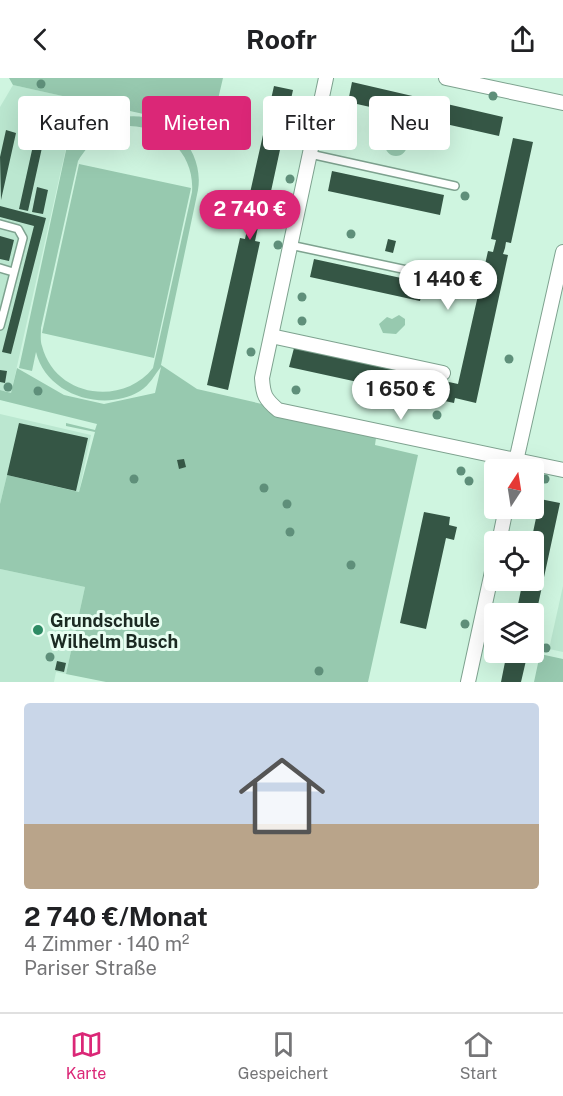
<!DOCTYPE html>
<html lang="de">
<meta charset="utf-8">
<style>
:root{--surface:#fff;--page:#f6f6f6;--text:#202124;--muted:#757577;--line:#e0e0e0;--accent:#db2777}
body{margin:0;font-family:"Public Sans",sans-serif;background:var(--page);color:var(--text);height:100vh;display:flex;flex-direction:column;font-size:22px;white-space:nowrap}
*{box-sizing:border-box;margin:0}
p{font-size:20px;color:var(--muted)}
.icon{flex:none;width:33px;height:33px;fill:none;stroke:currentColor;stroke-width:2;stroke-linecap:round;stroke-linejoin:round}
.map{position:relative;height:604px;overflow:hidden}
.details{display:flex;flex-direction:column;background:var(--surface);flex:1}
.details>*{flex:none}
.hud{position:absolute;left:18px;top:18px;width:528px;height:54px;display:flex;gap:12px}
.needle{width:39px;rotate:12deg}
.fabs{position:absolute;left:484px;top:381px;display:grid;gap:12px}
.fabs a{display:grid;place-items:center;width:60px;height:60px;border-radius:6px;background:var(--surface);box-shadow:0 6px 24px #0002;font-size:30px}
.price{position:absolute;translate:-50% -51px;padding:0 14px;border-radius:21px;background:#fff;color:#222;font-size:20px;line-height:39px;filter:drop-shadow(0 2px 3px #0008)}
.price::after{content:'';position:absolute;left:50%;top:36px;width:18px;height:14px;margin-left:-9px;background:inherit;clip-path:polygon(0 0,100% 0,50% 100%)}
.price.on{background:var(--accent);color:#fff}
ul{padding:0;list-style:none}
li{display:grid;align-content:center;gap:12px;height:318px;padding:0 24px}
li+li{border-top:2px solid var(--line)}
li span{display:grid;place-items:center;height:186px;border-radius:6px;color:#555}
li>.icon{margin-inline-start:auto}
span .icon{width:108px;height:108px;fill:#fffc;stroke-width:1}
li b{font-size:26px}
.chip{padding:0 21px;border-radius:6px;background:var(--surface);box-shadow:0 6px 24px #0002;font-size:21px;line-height:54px}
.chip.on{background:var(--accent);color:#fff}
header{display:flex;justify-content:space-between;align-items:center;height:78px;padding:0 24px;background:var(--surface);font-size:27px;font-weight:700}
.tabs{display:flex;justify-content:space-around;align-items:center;height:84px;border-top:2px solid var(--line);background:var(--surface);font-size:16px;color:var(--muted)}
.tabs a{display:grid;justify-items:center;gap:3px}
.tabs .on{color:var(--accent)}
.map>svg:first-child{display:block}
</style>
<header><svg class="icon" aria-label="back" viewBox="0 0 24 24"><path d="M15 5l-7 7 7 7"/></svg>Roofr<svg class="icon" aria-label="share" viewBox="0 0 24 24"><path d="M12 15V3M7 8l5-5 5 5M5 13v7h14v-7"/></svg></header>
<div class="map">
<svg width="563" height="604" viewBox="0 0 563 604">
<rect width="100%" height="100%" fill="#cff5e0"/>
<path fill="#bbe7d0" d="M13,7L77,21L11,315L0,312V29Z
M0,336L91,357L79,414L7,397L0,426Z
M0,491L85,509L66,596L56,594L54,604H0Z
M563,508V574L549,571Z"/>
<path fill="#97c9af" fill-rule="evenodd" d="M9,0H223L211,51L13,7Z
M76,26L90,29L84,57C96,49 108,42 122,39C166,32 205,69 198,112L161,287L197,311L262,326L275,338L376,360L375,367L418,377L368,604H106L66,596L85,509L0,491V426L7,397L79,414L95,354L66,348V345L95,352L97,346L0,322V312L11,315L17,290L64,317L104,326L155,315L161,289C155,296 150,307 140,313C104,335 46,317 36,274L32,293L19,290ZM130,48C166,49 195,77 192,114L153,290C122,329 55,319 42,268C40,263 41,255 41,250L78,83C90,63 106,51 130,48Z
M385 67a11 11 0 1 1 22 0a11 11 0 1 1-22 0Z
M79,86L191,110L154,280L42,255Z
M399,237L405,241V247L396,256L383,255L379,246L387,239L392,241Z
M540,576L563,581V604H534Z"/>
<path fill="#355645" d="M352,4L503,39L499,58L348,24Z
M274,8L293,12L263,150L258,149L255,163L260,164L228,312L207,307L240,160L245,161L248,147L243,146Z
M6,52L16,55L1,122L0,79Z
M36,54L45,56L28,133L19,131Z
M513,60L533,64L511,165L506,164L505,170L503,176L508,177L476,325L455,320L454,325L289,289L294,270L458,306L488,173L493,174L496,162L491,161Z
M332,93L444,117L440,137L328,113Z
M37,109L48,112L43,136L32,134Z
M0,128L46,140L11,276L2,274L34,148L0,139Z
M0,158L14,162L9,183L0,181Z
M388,161L396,163L393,175L385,173Z
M314,181L424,205L420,223L310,199Z
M0,292L7,293L5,305L0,304Z
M19,345L88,360L76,413L7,397Z
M184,381L186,389L179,391L177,382Z
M540,421L560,425L535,541L534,536H516L523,502H534V464H531Z
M424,434L450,439L449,447L457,449L454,462L446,460L426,551L400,545Z
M507,574H528L521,604H501Z
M57,583L66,585L64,594L55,592Z"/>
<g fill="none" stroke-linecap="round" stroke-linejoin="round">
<g stroke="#7ea28f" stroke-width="10">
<path id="lane" d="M310,76L455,108
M0,146L18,151L23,160L3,237
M290,167L435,198
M0,190L13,194
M0,237H3L0,248"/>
</g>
<g stroke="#7ea28f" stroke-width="16">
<path id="street" d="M326,0L262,300C263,317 265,321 278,332L563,392
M446,0L563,25
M271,258L443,295
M514,392L563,174
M499,464L506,430
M468,604L495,480"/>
</g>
<use href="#lane" stroke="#fff" stroke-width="7"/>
<use href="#street" stroke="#fff" stroke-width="14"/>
</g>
<g fill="#5f8f7a">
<circle cx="41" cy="6" r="4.5"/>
<circle cx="493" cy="18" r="4.5"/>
<circle cx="308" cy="28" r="4.5"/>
<circle cx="290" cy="101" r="4.5"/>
<circle cx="465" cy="118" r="4.5"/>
<circle cx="285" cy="132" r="4.5"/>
<circle cx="351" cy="156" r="4.5"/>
<circle cx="278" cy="167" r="4.5"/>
<circle cx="302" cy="219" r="4.5"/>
<circle cx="302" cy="243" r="4.5"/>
<circle cx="251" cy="274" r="4.5"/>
<circle cx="509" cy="281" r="4.5"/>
<circle cx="8" cy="309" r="4.5"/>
<circle cx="296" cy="312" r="4.5"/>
<circle cx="38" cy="313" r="4.5"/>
<circle cx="437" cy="337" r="4.5"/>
<circle cx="461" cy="393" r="4.5"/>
<circle cx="134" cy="401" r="4.5"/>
<circle cx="545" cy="401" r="4.5"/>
<circle cx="469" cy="403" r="4.5"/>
<circle cx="264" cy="410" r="4.5"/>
<circle cx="287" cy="426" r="4.5"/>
<circle cx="290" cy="454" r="4.5"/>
<circle cx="351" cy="487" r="4.5"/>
<circle cx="465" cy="546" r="4.5"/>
<circle cx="546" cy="570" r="4.5"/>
<circle cx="50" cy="579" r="4.5"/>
<circle cx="319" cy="593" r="4.5"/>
</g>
<circle fill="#2d8b64" stroke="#e7fef1" stroke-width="2" cx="38" cy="552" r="6"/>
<g text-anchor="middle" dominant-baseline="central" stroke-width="6" stroke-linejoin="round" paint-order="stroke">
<g font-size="18" font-weight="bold" fill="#1b2a22" stroke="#e7fef1" text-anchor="start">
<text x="50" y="542">Grundschule<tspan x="50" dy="21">Wilhelm Busch</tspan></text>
</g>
</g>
</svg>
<div class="fabs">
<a><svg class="needle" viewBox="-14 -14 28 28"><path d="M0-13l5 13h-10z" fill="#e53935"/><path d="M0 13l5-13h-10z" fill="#757577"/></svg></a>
<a><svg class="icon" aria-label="locate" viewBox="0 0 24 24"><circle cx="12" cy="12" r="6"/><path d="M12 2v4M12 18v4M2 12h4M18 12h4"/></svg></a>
<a><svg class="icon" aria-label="layers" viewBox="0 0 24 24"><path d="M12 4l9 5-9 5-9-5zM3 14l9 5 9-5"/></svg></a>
</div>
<b class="price on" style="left:250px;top:163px">2 740 €</b>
<b class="price" style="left:448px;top:233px">1 440 €</b>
<b class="price" style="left:401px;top:343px">1 650 €</b>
<div class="hud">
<a class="chip">Kaufen</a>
<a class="chip on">Mieten</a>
<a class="chip">Filter</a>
<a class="chip">Neu</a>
</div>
</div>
<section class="details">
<ul>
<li><span style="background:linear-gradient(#c9d6e8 65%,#b9a48a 0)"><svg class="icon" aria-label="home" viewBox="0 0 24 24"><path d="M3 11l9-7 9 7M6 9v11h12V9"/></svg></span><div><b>2 740 €/Monat</b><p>4 Zimmer · 140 m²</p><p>Pariser Straße</p></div></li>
</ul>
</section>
<nav class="tabs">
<a class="on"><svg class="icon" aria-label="map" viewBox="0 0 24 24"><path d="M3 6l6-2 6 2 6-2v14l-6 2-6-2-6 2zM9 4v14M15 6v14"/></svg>Karte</a>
<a><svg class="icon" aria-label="saved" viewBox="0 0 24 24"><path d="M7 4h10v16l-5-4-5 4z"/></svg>Gespeichert</a>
<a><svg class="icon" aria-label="home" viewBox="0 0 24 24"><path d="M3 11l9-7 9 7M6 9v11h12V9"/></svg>Start</a>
</nav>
